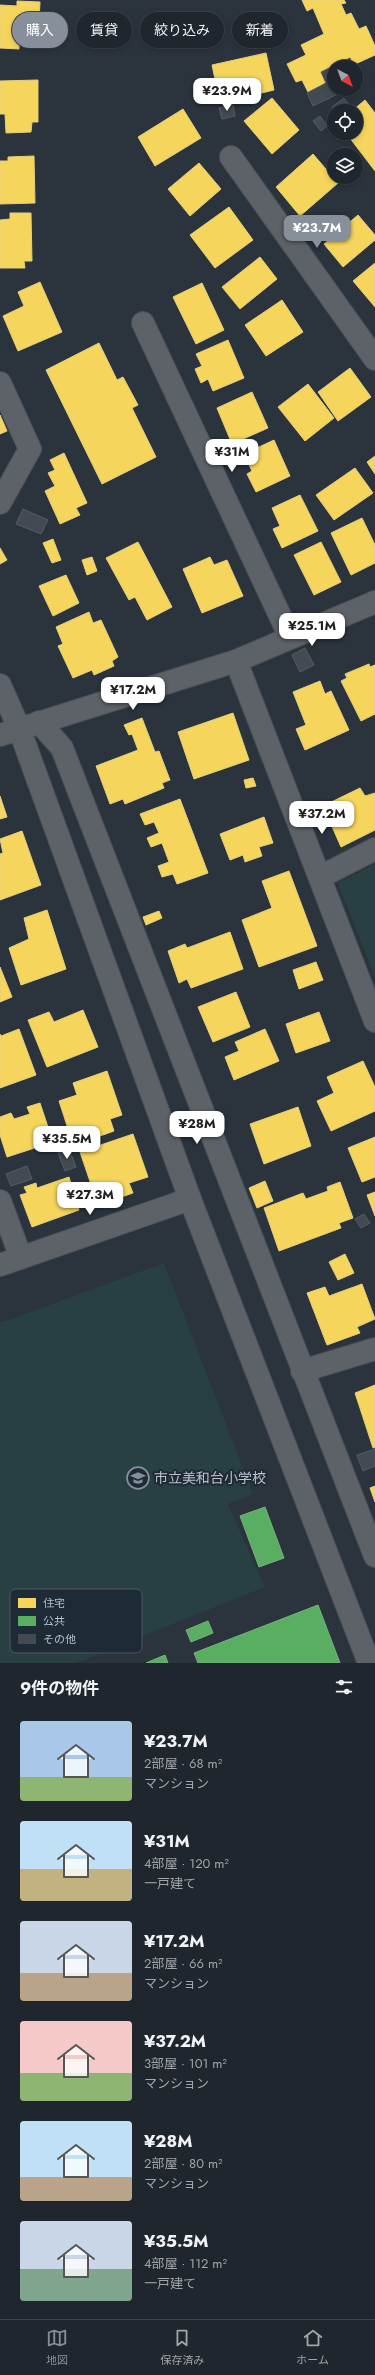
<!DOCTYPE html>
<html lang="ja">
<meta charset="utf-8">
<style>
:root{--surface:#20262d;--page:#282e35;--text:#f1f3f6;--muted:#a2a5aa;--line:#3d4349;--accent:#868f9a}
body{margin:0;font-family:Jost,"Noto Sans JP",sans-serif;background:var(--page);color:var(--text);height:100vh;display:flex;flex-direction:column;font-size:15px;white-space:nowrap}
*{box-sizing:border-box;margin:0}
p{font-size:13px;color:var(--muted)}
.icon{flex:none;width:22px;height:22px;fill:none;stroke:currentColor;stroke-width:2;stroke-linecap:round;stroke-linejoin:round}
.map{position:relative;height:1663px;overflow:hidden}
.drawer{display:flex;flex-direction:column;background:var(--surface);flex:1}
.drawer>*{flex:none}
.banner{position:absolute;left:12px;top:12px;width:351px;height:36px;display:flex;gap:8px}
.needle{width:26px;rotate:139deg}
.fabs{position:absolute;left:327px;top:60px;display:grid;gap:8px}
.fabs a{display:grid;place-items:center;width:36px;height:36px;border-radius:50%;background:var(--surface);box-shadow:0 2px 6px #0003,0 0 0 1px var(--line);font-size:20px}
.price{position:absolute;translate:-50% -34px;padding:0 9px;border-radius:8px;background:#fff;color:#222;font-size:13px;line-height:26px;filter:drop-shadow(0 1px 2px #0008)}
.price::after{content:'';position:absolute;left:50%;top:24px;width:12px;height:9px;margin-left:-6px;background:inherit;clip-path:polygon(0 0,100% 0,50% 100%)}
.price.on{background:var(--accent);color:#fff}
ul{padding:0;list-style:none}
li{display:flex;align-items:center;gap:12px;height:100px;padding:0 20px}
li span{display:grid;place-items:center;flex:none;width:112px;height:80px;border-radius:4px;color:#555}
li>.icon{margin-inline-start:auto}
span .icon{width:48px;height:48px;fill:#fffc;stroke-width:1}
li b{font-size:17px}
h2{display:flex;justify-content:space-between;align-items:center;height:48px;padding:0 20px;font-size:17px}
.chip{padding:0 14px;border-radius:18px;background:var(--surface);box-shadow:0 2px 6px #0003,0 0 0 1px var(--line);font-size:14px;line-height:36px}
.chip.on{background:var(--accent);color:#fff}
.tab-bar{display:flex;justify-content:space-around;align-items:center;height:56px;border-top:1px solid var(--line);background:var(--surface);font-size:11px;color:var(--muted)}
.tab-bar a{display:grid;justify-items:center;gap:2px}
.tab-bar .on{color:var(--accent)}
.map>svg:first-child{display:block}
</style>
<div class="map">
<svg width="375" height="1663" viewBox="0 0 375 1663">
<rect width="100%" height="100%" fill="#2b333c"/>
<path fill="#284042" d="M375,864V977L338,883Z
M164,1263L253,1494L228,1504L265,1587L76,1663H0V1323Z"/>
<path fill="#f6d55c" stroke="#e3cf7e" d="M302,0H344L346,3L341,4L346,15L351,13L359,29L366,26L375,46V55L353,65L350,58L321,72L326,83L308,92L302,80L296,82L287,64L306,55L301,45L324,34L313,8L307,11Z
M17,1L40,2L38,43L19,42V49L0,48V5L17,6Z
M266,53L274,90L220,103L212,65Z
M38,80V122H32L31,132L6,133L5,114H0V81Z
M272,98L299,130L272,154L244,121Z
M365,100L375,113V171L346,133H356V111H352Z
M183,109L201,138L155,166L138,137Z
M334,125V133H345L337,139L329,129Z
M313,154L338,183L300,216L276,187Z
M34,156L35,203L0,204V161H8V157Z
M199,163L221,189L190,216L168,189Z
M229,207L253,240L215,268L190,235Z
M10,213H31L32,261H24L25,268H0V220L10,219Z
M358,215L375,235V240L343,267L324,244Z
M260,257L277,279L240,309L222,287Z
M375,263V307L353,281Z
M40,282L62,332L18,351L3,316L24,306L18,292Z
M202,283L224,330L196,344L173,297Z
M282,300L303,332L266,356L245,325Z
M228,340L244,378L213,391L208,379L201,383L195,369L202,366L196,354Z
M99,343L117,380L123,377L138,405L132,408L156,457L102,484L46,370Z
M350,368L371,397L338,421L318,392Z
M308,384L334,418L305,441L278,407Z
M252,392L268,428L232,444L217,408Z
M0,415L7,431L0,434Z
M274,440L290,476L256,492L247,474L252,471L244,454Z
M64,453L87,503L76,508L80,515L60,524L45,491L55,486L48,473L55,470L50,460Z
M375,456V474L367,462Z
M355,468L373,493L334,520L316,495Z
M300,495L318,531L282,548L273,529L280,526L272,508Z
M362,518L375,545V563L351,575L331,533Z
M53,539L61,560L52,563L43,543Z
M138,542L172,607L147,620L135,597L129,600L106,558Z
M321,542L341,582L314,595L294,555Z
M0,548L7,560L0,564Z
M92,557L97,571L87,575L82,560Z
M210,557L214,565L227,560L243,596L202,613L183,569Z
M66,575L79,603L53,616L39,586Z
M89,612L93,623L101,620L118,657L112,661L114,666L94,675L92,670L73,678L58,646L63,644L56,627Z
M369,664L370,667L375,665V714L361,721L341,681L347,678L345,674Z
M320,681L325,694L331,691L349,730L305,750L296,729L306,725L293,692Z
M233,713L249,760L194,779L178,732Z
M142,718L155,752L159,751L170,780L162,783L164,788L125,804L123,799L110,804L96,766L138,750L132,734L129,735L124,725Z
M253,778L256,786L246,788L244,780Z
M360,788L365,796L375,793V830L341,847L323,806Z
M0,796L7,817L0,819Z
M180,799L208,873L177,884L173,874L162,877L158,866L169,862L162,843L151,847L147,838L159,833L154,822L145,825L140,814Z
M264,817L273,843L259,847L262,856L245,862L243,855L230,860L220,834Z
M22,831L41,885L0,900V854L3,853L0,839Z
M289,871L317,946L259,967L242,920L272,908L262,881Z
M47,910L66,969L21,985L9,948L29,939L24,918Z
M159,911L162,918L146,925L143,917Z
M230,932L243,969L191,988L187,979L179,983L168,951L185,944L187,948Z
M316,962L323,980L299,989L293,970Z
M0,967L12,997L0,1002Z
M236,992L250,1027L213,1042L198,1007Z
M83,1010L98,1047L47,1067L28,1020L49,1012L54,1022Z
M319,1012L330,1041L296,1053L286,1024Z
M19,1029L36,1075L0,1088V1034L1,1036Z
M265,1029L279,1061L234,1080L225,1057L239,1051L235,1042Z
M363,1061L375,1087V1111L331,1131L317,1101L334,1093L327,1077Z
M107,1071L122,1115L110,1119L114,1131L86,1141L83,1134L71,1138L59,1101L77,1095L73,1083Z
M40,1103L53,1142L7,1157L0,1135V1117L11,1113L14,1119L30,1114L27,1107Z
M298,1107L311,1146L264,1164L250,1124Z
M133,1134L148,1177L129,1183L133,1193L98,1205L80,1152Z
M375,1137V1177L362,1182L348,1148Z
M69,1177L79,1210L32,1227L20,1195L27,1193L24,1187L36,1183L37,1188Z
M265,1181L273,1201L257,1208L249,1188Z
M340,1182L353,1218L339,1223L341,1228L279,1251L264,1208L303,1193L306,1199L328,1191L327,1187Z
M375,1192V1216L367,1195Z
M345,1254L354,1273L338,1280L329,1262Z
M362,1284L375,1319L357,1327L360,1333L327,1345L307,1293L325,1287L329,1296Z
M375,1385V1447L373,1448L355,1393Z
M375,1486V1502L370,1488Z"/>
<path fill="#5aae61" stroke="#76b381" d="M265,1507L284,1558L259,1567L240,1516Z
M318,1605L340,1663H198L194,1653Z
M208,1621L213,1633L191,1642L186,1630Z
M165,1655L168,1663H146Z"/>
<path fill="#434a51" stroke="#545b63" d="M350,58L354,67H334V89H348L313,106L307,93L326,83L321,72Z
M356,71L362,82L356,85Z
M344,98L349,105L341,111H334L332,107Z
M233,105L235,116L222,119L219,108Z
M320,116L327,126L321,131L313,121Z
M23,509L48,520L41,534L16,524Z
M305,648L314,665L300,672L292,655Z
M69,1149L76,1167L65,1171L58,1153Z
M27,1166L32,1179L11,1186L6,1174Z
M364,1214L370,1223L361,1228L355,1219Z
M375,1449V1466L363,1471L357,1455Z"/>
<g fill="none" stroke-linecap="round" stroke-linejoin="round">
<g stroke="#4a4f56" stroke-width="24">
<path id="minor" d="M231,157L375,359
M143,323L290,637
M0,383L30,449L0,503
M236,661L375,1021
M39,722L62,748L375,1556
M0,735L236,661L375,602
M320,877L375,849
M0,1201L21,1258
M0,1265L190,1199
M302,1371L375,1349"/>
</g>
<g stroke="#4a4f56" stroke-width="24">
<path id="tertiary" d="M0,685L19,728L190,1199L369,1663"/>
</g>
<use href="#minor" stroke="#5d6269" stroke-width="22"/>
<use href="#tertiary" stroke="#5d6269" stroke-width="22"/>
</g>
<defs>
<g id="school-ring" transform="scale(1.15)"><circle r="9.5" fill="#1f2a37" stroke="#868f9a" stroke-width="1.5"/><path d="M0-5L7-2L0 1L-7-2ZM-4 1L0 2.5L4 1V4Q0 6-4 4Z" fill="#868f9a"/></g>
</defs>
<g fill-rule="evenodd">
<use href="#school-ring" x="138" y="1478"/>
</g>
<g text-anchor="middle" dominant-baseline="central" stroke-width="4" stroke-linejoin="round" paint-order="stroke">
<g font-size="14" fill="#b7c0cc" stroke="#1f2a37" text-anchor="start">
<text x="154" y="1478">市立美和台小学校</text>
</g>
</g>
<rect x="10" y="1589" width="132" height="64" rx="6" fill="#1f2a37" stroke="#4d5764" stroke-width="1"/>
<rect x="18" y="1598" width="18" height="10" fill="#f6d55c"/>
<rect x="18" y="1616" width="18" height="10" fill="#5aae61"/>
<rect x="18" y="1634" width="18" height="10" fill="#434a51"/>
<g font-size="11" fill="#b7c0cc">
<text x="43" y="1607">住宅</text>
<text x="43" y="1625">公共</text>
<text x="43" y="1643">その他</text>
</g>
</svg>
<div class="fabs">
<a><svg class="needle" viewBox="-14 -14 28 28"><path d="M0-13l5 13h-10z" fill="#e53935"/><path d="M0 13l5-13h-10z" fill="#a2a5aa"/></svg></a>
<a><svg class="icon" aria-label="locate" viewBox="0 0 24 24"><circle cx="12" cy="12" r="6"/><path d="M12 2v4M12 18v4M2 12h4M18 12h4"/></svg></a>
<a><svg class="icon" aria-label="layers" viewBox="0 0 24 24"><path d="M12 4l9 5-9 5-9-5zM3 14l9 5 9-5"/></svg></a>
</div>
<b class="price" style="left:227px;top:112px">¥23.9M</b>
<b class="price on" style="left:317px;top:249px">¥23.7M</b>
<b class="price" style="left:232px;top:473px">¥31M</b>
<b class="price" style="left:312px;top:647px">¥25.1M</b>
<b class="price" style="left:133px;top:711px">¥17.2M</b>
<b class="price" style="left:322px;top:835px">¥37.2M</b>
<b class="price" style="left:197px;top:1145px">¥28M</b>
<b class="price" style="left:67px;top:1160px">¥35.5M</b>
<b class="price" style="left:90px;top:1216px">¥27.3M</b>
<div class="banner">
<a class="chip on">購入</a>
<a class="chip">賃貸</a>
<a class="chip">絞り込み</a>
<a class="chip">新着</a>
</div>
</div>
<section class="drawer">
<h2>9件の物件<svg class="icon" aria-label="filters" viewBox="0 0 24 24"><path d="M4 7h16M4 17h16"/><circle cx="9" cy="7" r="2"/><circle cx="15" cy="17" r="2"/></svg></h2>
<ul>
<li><span style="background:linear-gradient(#a9c7e8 70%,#8fb573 0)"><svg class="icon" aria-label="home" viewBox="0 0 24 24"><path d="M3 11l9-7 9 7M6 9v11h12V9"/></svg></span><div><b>¥23.7M</b><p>2部屋 · 68 m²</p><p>マンション</p></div></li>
<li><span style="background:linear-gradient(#bfe0f5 60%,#c2b280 0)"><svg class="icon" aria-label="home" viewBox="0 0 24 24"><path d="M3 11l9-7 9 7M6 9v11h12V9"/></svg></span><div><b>¥31M</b><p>4部屋 · 120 m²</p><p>一戸建て</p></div></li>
<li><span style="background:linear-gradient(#c9d6e8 65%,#b9a48a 0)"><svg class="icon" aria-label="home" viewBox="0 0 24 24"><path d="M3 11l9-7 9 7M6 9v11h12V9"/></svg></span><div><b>¥17.2M</b><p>2部屋 · 66 m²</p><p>マンション</p></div></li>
<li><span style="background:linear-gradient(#f6c9c9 65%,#8fb573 0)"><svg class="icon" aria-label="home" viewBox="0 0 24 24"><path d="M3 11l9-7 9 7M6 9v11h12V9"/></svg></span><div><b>¥37.2M</b><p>3部屋 · 101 m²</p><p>マンション</p></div></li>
<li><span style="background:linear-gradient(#bfe0f5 70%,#b9a48a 0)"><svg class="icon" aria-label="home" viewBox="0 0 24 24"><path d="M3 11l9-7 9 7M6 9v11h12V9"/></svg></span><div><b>¥28M</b><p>2部屋 · 80 m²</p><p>マンション</p></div></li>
<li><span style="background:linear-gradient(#c9d6e8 60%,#7fa58c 0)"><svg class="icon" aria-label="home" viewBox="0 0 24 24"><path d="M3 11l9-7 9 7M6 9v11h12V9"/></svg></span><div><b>¥35.5M</b><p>4部屋 · 112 m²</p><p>一戸建て</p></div></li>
</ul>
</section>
<nav class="tab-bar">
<a class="on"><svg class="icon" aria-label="map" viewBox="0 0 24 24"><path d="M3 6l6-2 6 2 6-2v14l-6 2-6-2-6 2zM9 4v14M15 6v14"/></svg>地図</a>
<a><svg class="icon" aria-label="saved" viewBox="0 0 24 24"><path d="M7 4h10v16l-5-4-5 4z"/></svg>保存済み</a>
<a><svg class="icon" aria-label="home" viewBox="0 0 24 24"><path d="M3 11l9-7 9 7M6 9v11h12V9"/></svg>ホーム</a>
</nav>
